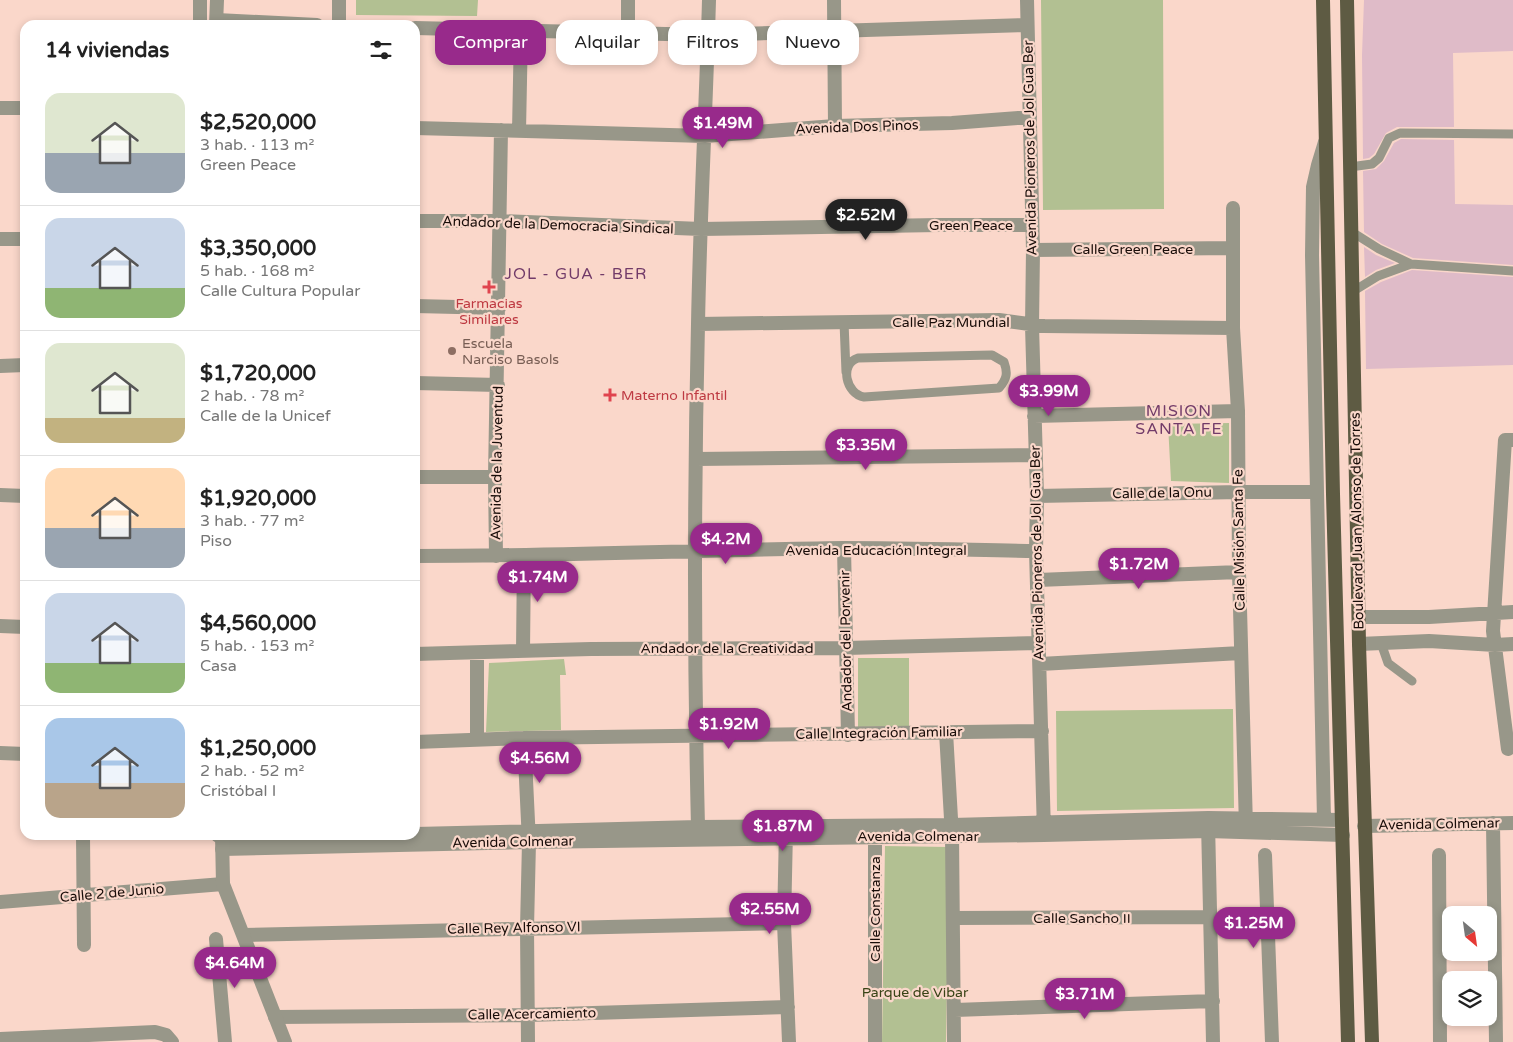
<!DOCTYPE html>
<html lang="es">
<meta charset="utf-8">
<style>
:root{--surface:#fff;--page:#f6f6f6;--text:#222;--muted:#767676;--line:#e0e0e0;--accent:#982a8b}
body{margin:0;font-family:"Varela Round",sans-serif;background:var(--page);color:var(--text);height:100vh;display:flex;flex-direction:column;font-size:19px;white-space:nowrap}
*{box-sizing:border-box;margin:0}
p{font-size:16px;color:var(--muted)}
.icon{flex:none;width:28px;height:28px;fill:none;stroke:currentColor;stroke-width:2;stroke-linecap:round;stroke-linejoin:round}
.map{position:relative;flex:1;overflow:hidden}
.details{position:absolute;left:20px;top:20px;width:400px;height:820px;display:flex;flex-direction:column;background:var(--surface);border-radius:15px;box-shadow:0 2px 8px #0003}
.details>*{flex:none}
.guide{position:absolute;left:435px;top:20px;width:475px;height:45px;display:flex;gap:10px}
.needle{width:32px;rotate:151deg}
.controls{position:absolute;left:1442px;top:906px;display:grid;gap:10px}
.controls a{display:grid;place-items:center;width:55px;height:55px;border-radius:10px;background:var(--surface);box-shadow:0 2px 8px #0003;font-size:25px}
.price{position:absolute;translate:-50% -42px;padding:0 11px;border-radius:18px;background:var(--accent);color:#fff;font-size:16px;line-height:32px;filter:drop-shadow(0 1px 2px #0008)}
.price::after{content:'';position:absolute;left:50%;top:30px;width:15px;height:11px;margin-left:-8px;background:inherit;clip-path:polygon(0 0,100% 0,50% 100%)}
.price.current{background:#222;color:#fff}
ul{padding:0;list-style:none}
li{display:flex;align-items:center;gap:15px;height:125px;padding:0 25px}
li+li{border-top:1px solid var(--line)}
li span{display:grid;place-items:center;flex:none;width:140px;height:100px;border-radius:15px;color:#555}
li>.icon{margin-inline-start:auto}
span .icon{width:60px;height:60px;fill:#fffc;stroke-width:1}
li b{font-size:21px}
h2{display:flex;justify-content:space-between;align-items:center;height:60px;padding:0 25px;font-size:21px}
.tag{padding:0 18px;border-radius:15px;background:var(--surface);box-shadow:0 2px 8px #0003;font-size:18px;line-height:45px}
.tag.current{background:var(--accent);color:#fff}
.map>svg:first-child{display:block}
</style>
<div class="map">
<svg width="1513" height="1042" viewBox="0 0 1513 1042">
<rect width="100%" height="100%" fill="#fad7ca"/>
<path fill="#b2c092" d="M356,0H478L477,16L356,15Z
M1041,0H1163L1164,209L1043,210Z
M1229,423V483L1171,481L1168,424Z
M858,658H909V726L858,727Z
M564,659L566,675H560L561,730L486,732L489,663Z
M1233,709L1234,808L1057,811L1056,711Z
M885,846L949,847L946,1042H882Z"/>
<path fill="#dfbbc8" d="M1364,0H1513V51L1453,53L1454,127H1397L1386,133L1374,154L1369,158L1363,159L1362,55Z
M1401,139L1454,140L1455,204L1513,205V265L1413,258L1382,244L1364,232L1363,171L1376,169L1384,161L1394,143Z
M1364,247L1376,255L1395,263L1376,270L1365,277Z
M1412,270L1513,277V365L1366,369L1365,291L1381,282Z"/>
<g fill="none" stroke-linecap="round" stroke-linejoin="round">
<path stroke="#989789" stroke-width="9" d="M1350,167L1372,164L1379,158L1389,138L1400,133L1513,134
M1352,232L1379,249L1411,264L1513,271
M1352,292L1378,276L1411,264
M844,322L846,372
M992,355L1004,362C1008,373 1007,379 999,388L864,397C846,394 839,364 858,358Z
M1381,643L1388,663L1412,681"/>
<path stroke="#989789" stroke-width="14" d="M628,0V33
M834,0L835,126
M1027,0L1033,250L1032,326L1037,496L1036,551L1044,832
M217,20L317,25
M200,25V0
M339,25V0
M415,28L708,35L1027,25
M0,108H25
M415,128L705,136L835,126L952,123L1030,117
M519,131L521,30
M1233,208V328L1238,411L1239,572L1246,827
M415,221H500L701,229L939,225H1032
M0,239H25
M1033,250L1233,248
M415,306L499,308
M698,324L999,320L1044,326L1233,328
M0,366L25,365
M415,383L498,385
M1034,416L1238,411
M696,459L1035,455
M415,477H495
M0,495L25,496
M1037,496L1239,492H1317
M844,548L848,735
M415,556C558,556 700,550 843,548C907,548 972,550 1036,551
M496,556L495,477L501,130
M1038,580L1239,572
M1359,617H1429L1513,612
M0,626L25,627
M1359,644L1429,641L1495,645L1513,644
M523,651L524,555
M477,653V740
M415,654L591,649L846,648L1039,643
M1040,664L1241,653
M946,732L952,836L954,1042
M524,738L529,842L527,928L528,1042
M415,742L524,738L1042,731
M1508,749L1493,631L1505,440H1513
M0,753L25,754
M1324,820L1312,255L1313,187L1318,165L1325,142
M1208,823L1213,1042
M1493,823L1496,1042
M1364,826L1513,823
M698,827C694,660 694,492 698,324C700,216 706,108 709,0
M786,830L784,923L789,1042
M415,834L698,827L952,825L1208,818L1342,820
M83,835L84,945
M217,835L222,838L328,835
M875,836V1042
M222,849L529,842L1044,835L1208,831L1343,835
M1265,855L1272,1042
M1439,855L1440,1042
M0,902L223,884
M953,918L1211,917
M244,935L784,923
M216,939L225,1042
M955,1010L1213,1001
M275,1017L528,1015L788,1007
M0,1039L155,1032L166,1035L172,1042"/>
<path stroke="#989789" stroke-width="14" d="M216,25L217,0
M222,835L223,884L285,1042"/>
<path stroke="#5e5b43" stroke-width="14" d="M1323,0L1333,494L1348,1042
M1347,0L1359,644L1372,1042"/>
</g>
<g fill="#e0444e" stroke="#fad7ca" stroke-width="2">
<path d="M486.5 279.5h5v5h5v5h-5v5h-5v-5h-5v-5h5z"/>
<path d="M607.5 387.5h5v5h5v5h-5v5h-5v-5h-5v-5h5z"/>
</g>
<circle fill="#8d6e63" stroke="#fad7ca" stroke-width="2" cx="452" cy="351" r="5"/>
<g text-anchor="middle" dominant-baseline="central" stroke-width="4.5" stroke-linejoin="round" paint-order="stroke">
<g font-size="14" fill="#190d09" stroke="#fad7ca">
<text transform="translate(857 127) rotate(-2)">Avenida Dos Pinos</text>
<text transform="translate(1030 148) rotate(-91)">Avenida Pioneros de Jol Gua Ber</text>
<text transform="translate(558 225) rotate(2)">Andador de la Democracia Sindical</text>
<text x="971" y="225">Green Peace</text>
<text x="1133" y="249">Calle Green Peace</text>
<text x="951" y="322">Calle Paz Mundial</text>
<text transform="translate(497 463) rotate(-89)">Avenida de la Juventud</text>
<text transform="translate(1162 493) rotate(-1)">Calle de la Onu</text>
<text transform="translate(1357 521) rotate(-91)">Boulevard Juan Alonso de Torres</text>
<text transform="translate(1239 540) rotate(-91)">Calle Misión Santa Fe</text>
<text x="876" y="550">Avenida Educación Integral</text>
<text transform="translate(1037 553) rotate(-91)">Avenida Pioneros de Jol Gua Ber</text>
<text transform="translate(846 641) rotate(-91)">Andador del Porvenir</text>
<text x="727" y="648">Andador de la Creatividad</text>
<text transform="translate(879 733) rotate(-1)">Calle Integración Familiar</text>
<text transform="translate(1439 824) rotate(-1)">Avenida Colmenar</text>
<text x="918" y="836">Avenida Colmenar</text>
<text transform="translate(513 842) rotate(-1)">Avenida Colmenar</text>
<text transform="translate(112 893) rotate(-5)">Calle 2 de Junio</text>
<text transform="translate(875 909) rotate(-90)">Calle Constanza</text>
<text x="1082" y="918">Calle Sancho II</text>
<text transform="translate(514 928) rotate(-1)">Calle Rey Alfonso VI</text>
<text transform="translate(532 1014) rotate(-1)">Calle Acercamiento</text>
</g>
<g font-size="14" fill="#be3a42" stroke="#fad7ca">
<text x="489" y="303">Farmacias<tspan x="489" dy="16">Similares</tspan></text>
<text x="621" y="395" text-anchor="start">Materno Infantil</text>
</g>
<g font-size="14" fill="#785e54" stroke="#fad7ca" text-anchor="start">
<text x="462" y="343">Escuela<tspan x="462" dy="16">Narciso Basols</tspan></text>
</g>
<g font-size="14" fill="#384316" stroke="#fad7ca">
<text x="915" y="992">Parque de Vibar</text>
</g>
<g font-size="16" letter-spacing="1" fill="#723b69" stroke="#fad7ca">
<text x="576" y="274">JOL - GUA - BER</text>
<text x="1179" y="411">MISION<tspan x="1179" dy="18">SANTA FE</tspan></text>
</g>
</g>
</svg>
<div class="controls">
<a><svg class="needle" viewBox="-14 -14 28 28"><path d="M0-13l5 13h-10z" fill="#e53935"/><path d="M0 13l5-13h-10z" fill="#767676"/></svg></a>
<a><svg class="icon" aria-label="layers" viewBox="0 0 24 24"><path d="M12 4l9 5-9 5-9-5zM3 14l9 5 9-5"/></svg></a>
</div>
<b class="price" style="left:723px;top:149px">$1.49M</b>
<b class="price current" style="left:866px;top:241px">$2.52M</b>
<b class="price" style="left:1049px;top:417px">$3.99M</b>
<b class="price" style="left:866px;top:471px">$3.35M</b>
<b class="price" style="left:726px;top:565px">$4.2M</b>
<b class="price" style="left:1139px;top:590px">$1.72M</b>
<b class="price" style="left:538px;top:603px">$1.74M</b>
<b class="price" style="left:729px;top:750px">$1.92M</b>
<b class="price" style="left:540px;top:784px">$4.56M</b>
<b class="price" style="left:783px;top:852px">$1.87M</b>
<b class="price" style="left:770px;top:935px">$2.55M</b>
<b class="price" style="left:1254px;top:949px">$1.25M</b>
<b class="price" style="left:235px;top:989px">$4.64M</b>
<b class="price" style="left:1085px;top:1020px">$3.71M</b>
<div class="guide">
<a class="tag current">Comprar</a>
<a class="tag">Alquilar</a>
<a class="tag">Filtros</a>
<a class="tag">Nuevo</a>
</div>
<section class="details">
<h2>14 viviendas<svg class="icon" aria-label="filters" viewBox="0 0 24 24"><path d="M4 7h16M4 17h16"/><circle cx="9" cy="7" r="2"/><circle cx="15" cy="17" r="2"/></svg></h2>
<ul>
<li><span style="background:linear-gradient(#dfe7d0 60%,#9aa5b1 0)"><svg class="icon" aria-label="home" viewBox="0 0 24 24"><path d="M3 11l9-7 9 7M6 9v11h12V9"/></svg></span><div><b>$2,520,000</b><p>3 hab. · 113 m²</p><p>Green Peace</p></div></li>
<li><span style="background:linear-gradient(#c9d6e8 70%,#8fb573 0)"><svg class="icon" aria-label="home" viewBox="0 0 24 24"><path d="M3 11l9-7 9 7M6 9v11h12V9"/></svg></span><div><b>$3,350,000</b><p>5 hab. · 168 m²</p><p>Calle Cultura Popular</p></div></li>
<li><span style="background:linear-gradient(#dfe7d0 75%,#c2b280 0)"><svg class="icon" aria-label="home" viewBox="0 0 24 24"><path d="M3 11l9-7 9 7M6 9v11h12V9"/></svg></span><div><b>$1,720,000</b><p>2 hab. · 78 m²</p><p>Calle de la Unicef</p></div></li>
<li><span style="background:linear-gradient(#ffd9b3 60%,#9aa5b1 0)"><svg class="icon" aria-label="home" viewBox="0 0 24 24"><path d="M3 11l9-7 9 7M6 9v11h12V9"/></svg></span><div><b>$1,920,000</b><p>3 hab. · 77 m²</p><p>Piso</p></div></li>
<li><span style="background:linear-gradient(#c9d6e8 70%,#8fb573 0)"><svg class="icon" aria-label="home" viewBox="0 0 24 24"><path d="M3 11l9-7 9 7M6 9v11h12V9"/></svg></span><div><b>$4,560,000</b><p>5 hab. · 153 m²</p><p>Casa</p></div></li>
<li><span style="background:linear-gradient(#a9c7e8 65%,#b9a48a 0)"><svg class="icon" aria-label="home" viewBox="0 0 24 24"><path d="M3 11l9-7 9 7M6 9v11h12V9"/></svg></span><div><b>$1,250,000</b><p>2 hab. · 52 m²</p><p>Cristóbal I</p></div></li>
</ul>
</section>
</div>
